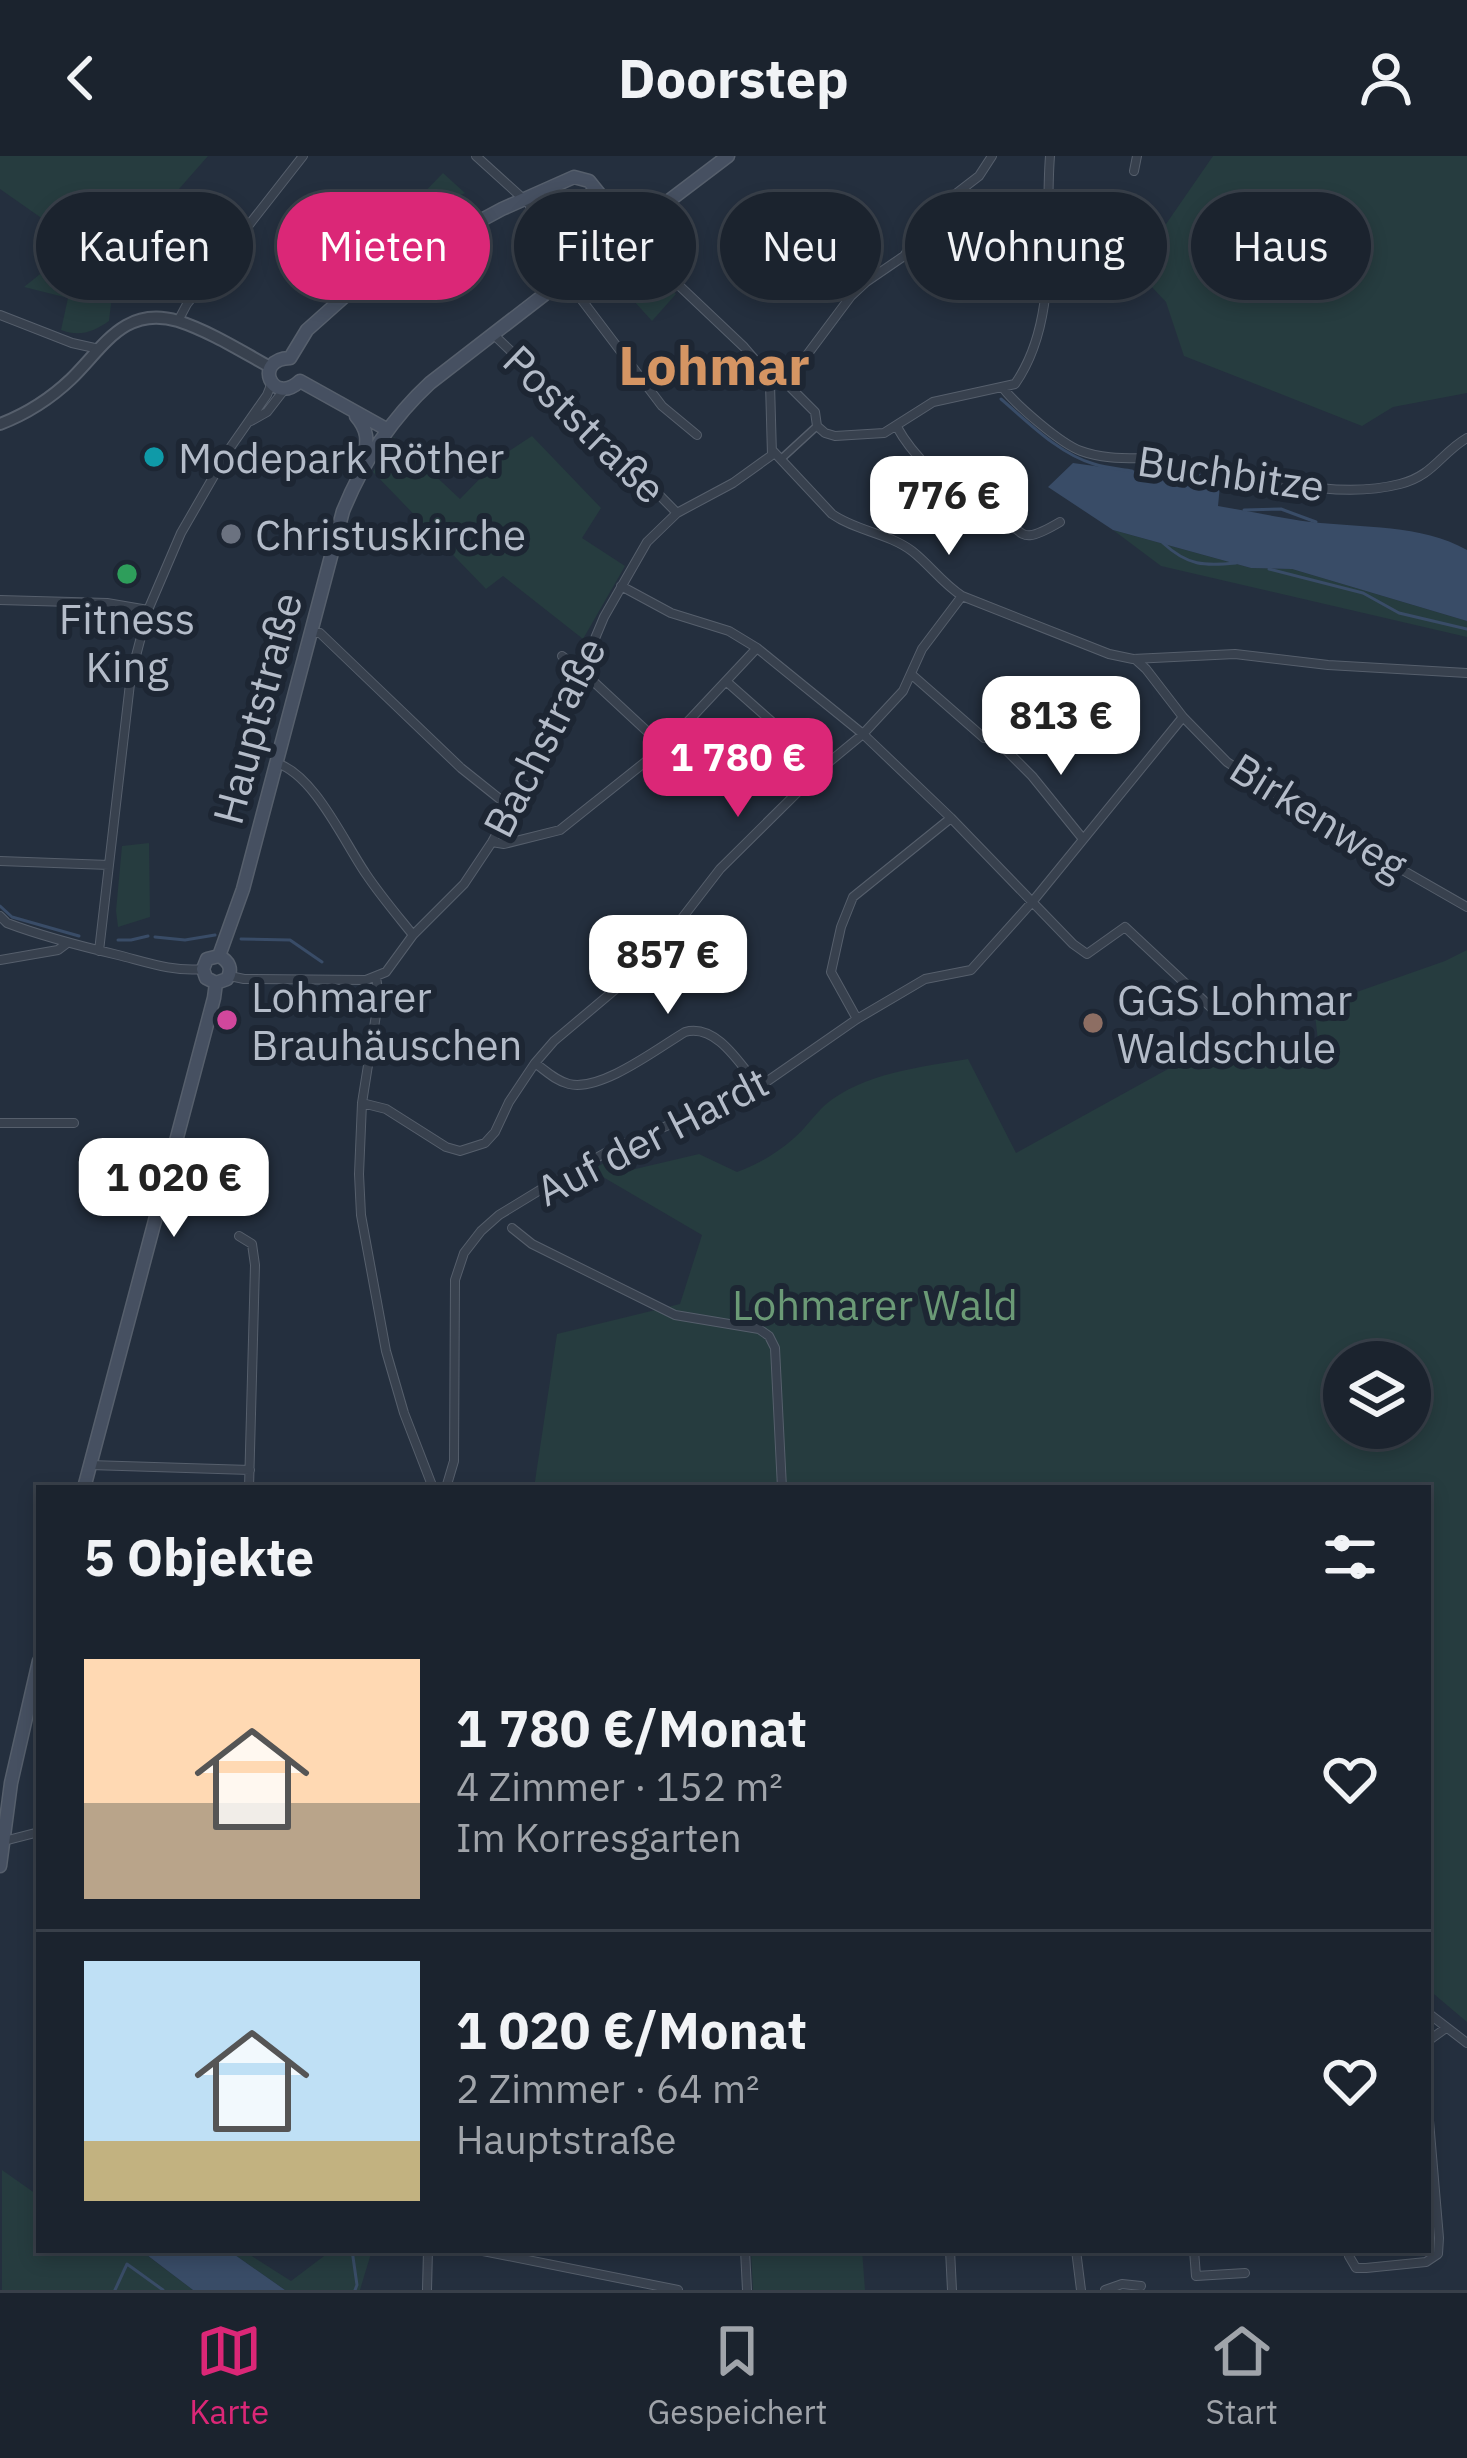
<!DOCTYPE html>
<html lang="de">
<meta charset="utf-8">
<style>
:root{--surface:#1b232e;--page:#282f3a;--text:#f1f3f6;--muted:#a0a4aa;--line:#39404a;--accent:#db2777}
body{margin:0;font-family:"IBM Plex Sans",sans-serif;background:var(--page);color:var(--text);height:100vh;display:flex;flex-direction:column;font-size:45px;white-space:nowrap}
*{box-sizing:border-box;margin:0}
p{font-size:39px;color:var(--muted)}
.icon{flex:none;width:66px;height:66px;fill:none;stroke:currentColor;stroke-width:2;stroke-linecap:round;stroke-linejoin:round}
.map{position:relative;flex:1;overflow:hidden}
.drawer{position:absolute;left:36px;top:1329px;width:1395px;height:768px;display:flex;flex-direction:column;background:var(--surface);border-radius:0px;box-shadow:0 6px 18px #0003,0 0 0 3px var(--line)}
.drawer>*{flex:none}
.hud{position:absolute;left:36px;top:36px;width:1395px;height:108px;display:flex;gap:24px}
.buttons{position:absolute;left:1323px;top:1185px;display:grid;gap:24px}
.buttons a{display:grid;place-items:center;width:108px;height:108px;border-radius:50%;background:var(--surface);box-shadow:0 6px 18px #0003,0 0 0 3px var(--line);font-size:60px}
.price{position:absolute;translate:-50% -102px;padding:0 27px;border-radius:24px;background:#fff;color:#222;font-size:39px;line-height:78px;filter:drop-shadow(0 3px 6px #0008)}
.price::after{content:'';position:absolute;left:50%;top:72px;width:36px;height:27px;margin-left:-18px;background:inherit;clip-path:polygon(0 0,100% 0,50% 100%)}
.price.selected{background:var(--accent);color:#fff}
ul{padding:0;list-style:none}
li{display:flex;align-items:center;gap:36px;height:300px;padding:0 48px}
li+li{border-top:3px solid var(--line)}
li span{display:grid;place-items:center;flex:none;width:336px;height:240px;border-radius:0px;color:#555}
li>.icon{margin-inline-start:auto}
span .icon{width:144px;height:144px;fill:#fffc;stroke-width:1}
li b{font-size:51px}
h2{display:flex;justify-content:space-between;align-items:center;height:144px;padding:0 48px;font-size:51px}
.pill{padding:0 42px;border-radius:54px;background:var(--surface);box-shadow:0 6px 18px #0003,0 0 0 3px var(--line);font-size:42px;line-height:108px}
.pill.selected{background:var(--accent);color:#fff}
header{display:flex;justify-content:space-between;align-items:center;height:156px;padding:0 48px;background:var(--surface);font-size:54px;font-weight:800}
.tab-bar{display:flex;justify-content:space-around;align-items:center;height:168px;border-top:3px solid var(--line);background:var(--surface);font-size:33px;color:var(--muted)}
.tab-bar a{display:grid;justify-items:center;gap:6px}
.tab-bar .selected{color:var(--accent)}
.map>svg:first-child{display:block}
</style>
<header><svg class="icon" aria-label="back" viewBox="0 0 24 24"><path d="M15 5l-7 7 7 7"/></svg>Doorstep<svg class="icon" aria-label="person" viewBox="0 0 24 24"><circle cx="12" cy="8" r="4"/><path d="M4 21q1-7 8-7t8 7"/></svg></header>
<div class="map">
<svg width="1467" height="2134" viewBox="0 0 1467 2134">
<rect width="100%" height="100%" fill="#242f3e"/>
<path fill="#263c3f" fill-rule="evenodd" d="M0,0H208L128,91L108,139L111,148L109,165C93,176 80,181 61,174L68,142L24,131L60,102L40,91L50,68L0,33Z
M1213,0H1467V237L1393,251L1362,270L1184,200L1166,146L1135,113Z
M443,17L465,37L416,61L407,54Z
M635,101L676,138L652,165L614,123Z
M532,280L601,352L582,382L625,410L583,483L503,420L486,433L373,316L394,281L460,343L503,299Z
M1113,374L1251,412L1292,413L1467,465V481L1161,410Z
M149,687L150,761L118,771L116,755L122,690Z
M1467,794V1866L1428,1833V1332H534L557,1178L680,1148L702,1079L591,1014L606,1006L631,1014L699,998L737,1016C758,1008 776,998 793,983C805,973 814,959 825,949C863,917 921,911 968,903L1016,997L1168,913L1320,901L1314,851L1445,805ZM1344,1206H1410V1272H1344Z
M2,2014L39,2040V2094H126L139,2097L144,2094V2097L193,2134H2Z
M228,2094H242L291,2125L332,2094H372L360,2134H285Z
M791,2094H862L865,2134H753L751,2096Z"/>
<path fill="#394c67" d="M1073,307L1123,314L1221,319L1218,350C1248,355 1280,362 1311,366C1362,372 1421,368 1467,394V465L1292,413L1251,412L1113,374L1048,331Z
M144,2094H228L285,2134H193L143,2096Z"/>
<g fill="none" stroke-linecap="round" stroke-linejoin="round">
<path stroke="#394c67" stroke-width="3" d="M1001,243C1028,266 1059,298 1094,308C1106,312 1120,313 1132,315
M1244,354L1281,353L1316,366
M1163,387C1188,410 1204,410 1236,407
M1269,413L1363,437L1399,457L1467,473
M0,750L12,761L79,780
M155,781L185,784L215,779
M241,783L290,784L322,806
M118,784H131L148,780
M352,2094L357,2129L355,2134
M115,2134L127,2108L163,2134"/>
<g stroke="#565f6c" stroke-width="9">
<path id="pedestrian" d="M781,303L817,270"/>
</g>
<g stroke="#565f6c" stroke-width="10">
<path id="minor" d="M476,0L529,48L556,114
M1134,15L1137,0
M566,123L662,250L697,279
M0,159L72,187L99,193
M178,165L187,148L303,0
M494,179L618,297L677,357
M786,227L851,140L866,126L904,100L940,50L979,20L992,0
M770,228L786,227L815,256L817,270L825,277L835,280L884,277L933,246L1015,228C1060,163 1044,75 1050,0
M1003,232C1016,249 1061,288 1081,295C1108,305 1136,301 1164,303C1242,311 1321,348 1400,328C1433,320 1441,297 1467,282
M251,265L267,256L284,234
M897,271C916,306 955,337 988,359C1030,369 1011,395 1060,366
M773,295L832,358C856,375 888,377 912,395C930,409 942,427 962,440L1109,498L1133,503L1235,498L1328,509L1467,517
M621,430L671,457L729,475L757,492L863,578L951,662L1073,788L1087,798L1125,771L1218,858
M0,444L107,447L148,454
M311,477H320L461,612L511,652
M562,500L581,514L664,591
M1135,503L1146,513L1183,561L1227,606L1324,669L1467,751
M911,518L984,582
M727,526L823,611
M1005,593L1032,620L1083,683
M276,607C314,618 344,686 366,718C380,739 397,759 413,779
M492,686L504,688L560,674L664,591L757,492
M0,705L109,709
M0,760L7,767C44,781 80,790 118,799C146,806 173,816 203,813
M99,795L131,519L148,454L181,377L230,292L267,239L271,229
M0,804L58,794L66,788
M230,820L244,823L366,824L386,816L413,779L464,728L492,686L562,561L604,461L647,386L677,357L733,327L772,299L770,228L764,214L744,191L649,101L635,82
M376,821L379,840L362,947L359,1018L361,1059L386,1195L404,1257L433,1332
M857,863L831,816L841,771L853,741L951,662
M535,907C546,915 556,925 569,928C601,936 658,892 685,876C717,867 741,910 759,931
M362,947L386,953L446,991L460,995L485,987L495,976L509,946L535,907L554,885L649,805L720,713L823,611L863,578L903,535L922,493L962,440
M0,967H74
M512,1072L532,1088L675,1159L759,1173L769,1180L775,1192L782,1332
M239,1080L252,1088L255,1109L249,1332
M90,1309L250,1314
M446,1332L454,1305L455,1124L464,1097L481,1075L499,1059L540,1034L612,993L759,931L857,863L925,823L971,814L1033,745L1183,561
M4,1685L39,1676
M1428,1857L1467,1887
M1428,1885L1446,1872
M478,2094L678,2134
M745,2094L747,2134
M950,2094L952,2134
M1076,2094L1081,2134
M1194,2094L1196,2120L1245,2117
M1348,2094L1349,2100L1356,2112H1366L1426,2106L1438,2098L1439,2082L1428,1953
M427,2134L428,2094
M1105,2134L1122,2128L1141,2130"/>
</g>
<g stroke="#565f6c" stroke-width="14">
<path id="tertiary" d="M0,268C26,258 51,242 71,223C103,192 124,149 178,165C209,175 241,195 270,211"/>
</g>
<g stroke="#565f6c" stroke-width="15">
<path id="secondary" d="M637,69L728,0
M290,202L307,174L353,133L502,53L574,21L589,25L622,66
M290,202C252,203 272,251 300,225
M300,225L388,274
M356,260C368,274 368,284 364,302
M219,800L243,733L343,355C363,306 392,262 430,227L620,80
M216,827L206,822L203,813L207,803L219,800
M216,827L227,823C233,813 229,805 219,800
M84,1332L214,842L216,827
M0,1710L11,1627L39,1505"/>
</g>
<use href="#pedestrian" stroke="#38414e" stroke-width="6"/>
<use href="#minor" stroke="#38414e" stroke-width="8"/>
<use href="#tertiary" stroke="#38414e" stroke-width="10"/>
<use href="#secondary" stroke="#465061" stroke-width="12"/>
</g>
<circle fill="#0f9aa8" stroke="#1d2633" stroke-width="4.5" cx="154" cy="301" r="12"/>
<circle fill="#6b7280" stroke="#1d2633" stroke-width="4.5" cx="231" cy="378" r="12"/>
<circle fill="#2e9e5b" stroke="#1d2633" stroke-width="4.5" cx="127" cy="418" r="12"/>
<circle fill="#d1479c" stroke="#1d2633" stroke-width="4.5" cx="227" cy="864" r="12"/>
<circle fill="#8d6e63" stroke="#1d2633" stroke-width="4.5" cx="1093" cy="867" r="12"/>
<g text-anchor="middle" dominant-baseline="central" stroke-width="12" stroke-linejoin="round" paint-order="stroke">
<g font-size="42" fill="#b4bcc9" stroke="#1d2633">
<text transform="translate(585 268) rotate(44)">Poststraße</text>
<text transform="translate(1231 317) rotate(8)">Buchbitze</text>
<text transform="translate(257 552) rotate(-75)">Hauptstraße</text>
<text transform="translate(544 581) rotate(-63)">Bachstraße</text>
<text transform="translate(1319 660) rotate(32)">Birkenweg</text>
<text transform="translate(652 980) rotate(-27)">Auf der Hardt</text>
</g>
<g font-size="42" fill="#b4bcc9" stroke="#1d2633" text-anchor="start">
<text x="178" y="301">Modepark Röther</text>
<text x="255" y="378">Christuskirche</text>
<text x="127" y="462" text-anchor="middle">Fitness<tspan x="127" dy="48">King</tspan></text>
<text x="251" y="840">Lohmarer<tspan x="251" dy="48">Brauhäuschen</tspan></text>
<text x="1117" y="843">GGS Lohmar<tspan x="1117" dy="48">Waldschule</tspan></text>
</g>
<g font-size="42" fill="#6b9a76" stroke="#1d2633">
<text x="875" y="1148">Lohmarer Wald</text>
</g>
<g font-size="54" font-weight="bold" fill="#d59563" stroke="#1d2633">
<text x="714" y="209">Lohmar</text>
</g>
</g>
</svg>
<div class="buttons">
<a><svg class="icon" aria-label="layers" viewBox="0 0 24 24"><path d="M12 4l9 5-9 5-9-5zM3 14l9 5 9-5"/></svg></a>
</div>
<b class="price" style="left:949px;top:402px">776 €</b>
<b class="price" style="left:1061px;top:622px">813 €</b>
<b class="price selected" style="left:738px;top:664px">1 780 €</b>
<b class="price" style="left:668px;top:861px">857 €</b>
<b class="price" style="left:174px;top:1084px">1 020 €</b>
<div class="hud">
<a class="pill">Kaufen</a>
<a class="pill selected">Mieten</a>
<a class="pill">Filter</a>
<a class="pill">Neu</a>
<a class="pill">Wohnung</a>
<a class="pill">Haus</a>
</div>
<section class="drawer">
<h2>5 Objekte<svg class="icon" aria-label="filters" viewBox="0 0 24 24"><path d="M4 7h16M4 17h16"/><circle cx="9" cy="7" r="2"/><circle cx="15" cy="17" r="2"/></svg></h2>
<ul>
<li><span style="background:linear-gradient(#ffd9b3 60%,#b9a48a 0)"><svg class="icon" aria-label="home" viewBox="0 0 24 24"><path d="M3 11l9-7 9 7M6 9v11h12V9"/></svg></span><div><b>1 780 €/Monat</b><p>4 Zimmer · 152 m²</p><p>Im Korresgarten</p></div><svg class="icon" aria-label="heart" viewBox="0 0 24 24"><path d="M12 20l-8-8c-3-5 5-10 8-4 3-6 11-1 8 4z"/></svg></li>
<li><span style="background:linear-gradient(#bfe0f5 75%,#c2b280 0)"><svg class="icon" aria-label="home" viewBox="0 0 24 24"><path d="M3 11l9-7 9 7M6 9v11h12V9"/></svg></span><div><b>1 020 €/Monat</b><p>2 Zimmer · 64 m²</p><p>Hauptstraße</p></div><svg class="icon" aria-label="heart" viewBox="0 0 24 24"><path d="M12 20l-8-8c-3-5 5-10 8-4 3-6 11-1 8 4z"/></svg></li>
</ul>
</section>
</div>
<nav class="tab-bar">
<a class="selected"><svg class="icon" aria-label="map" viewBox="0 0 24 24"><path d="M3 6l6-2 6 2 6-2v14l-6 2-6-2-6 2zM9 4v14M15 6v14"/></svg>Karte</a>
<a><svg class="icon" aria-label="saved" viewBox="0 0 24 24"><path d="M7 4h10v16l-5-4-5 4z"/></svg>Gespeichert</a>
<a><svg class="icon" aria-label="home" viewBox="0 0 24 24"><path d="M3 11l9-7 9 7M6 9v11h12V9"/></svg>Start</a>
</nav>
